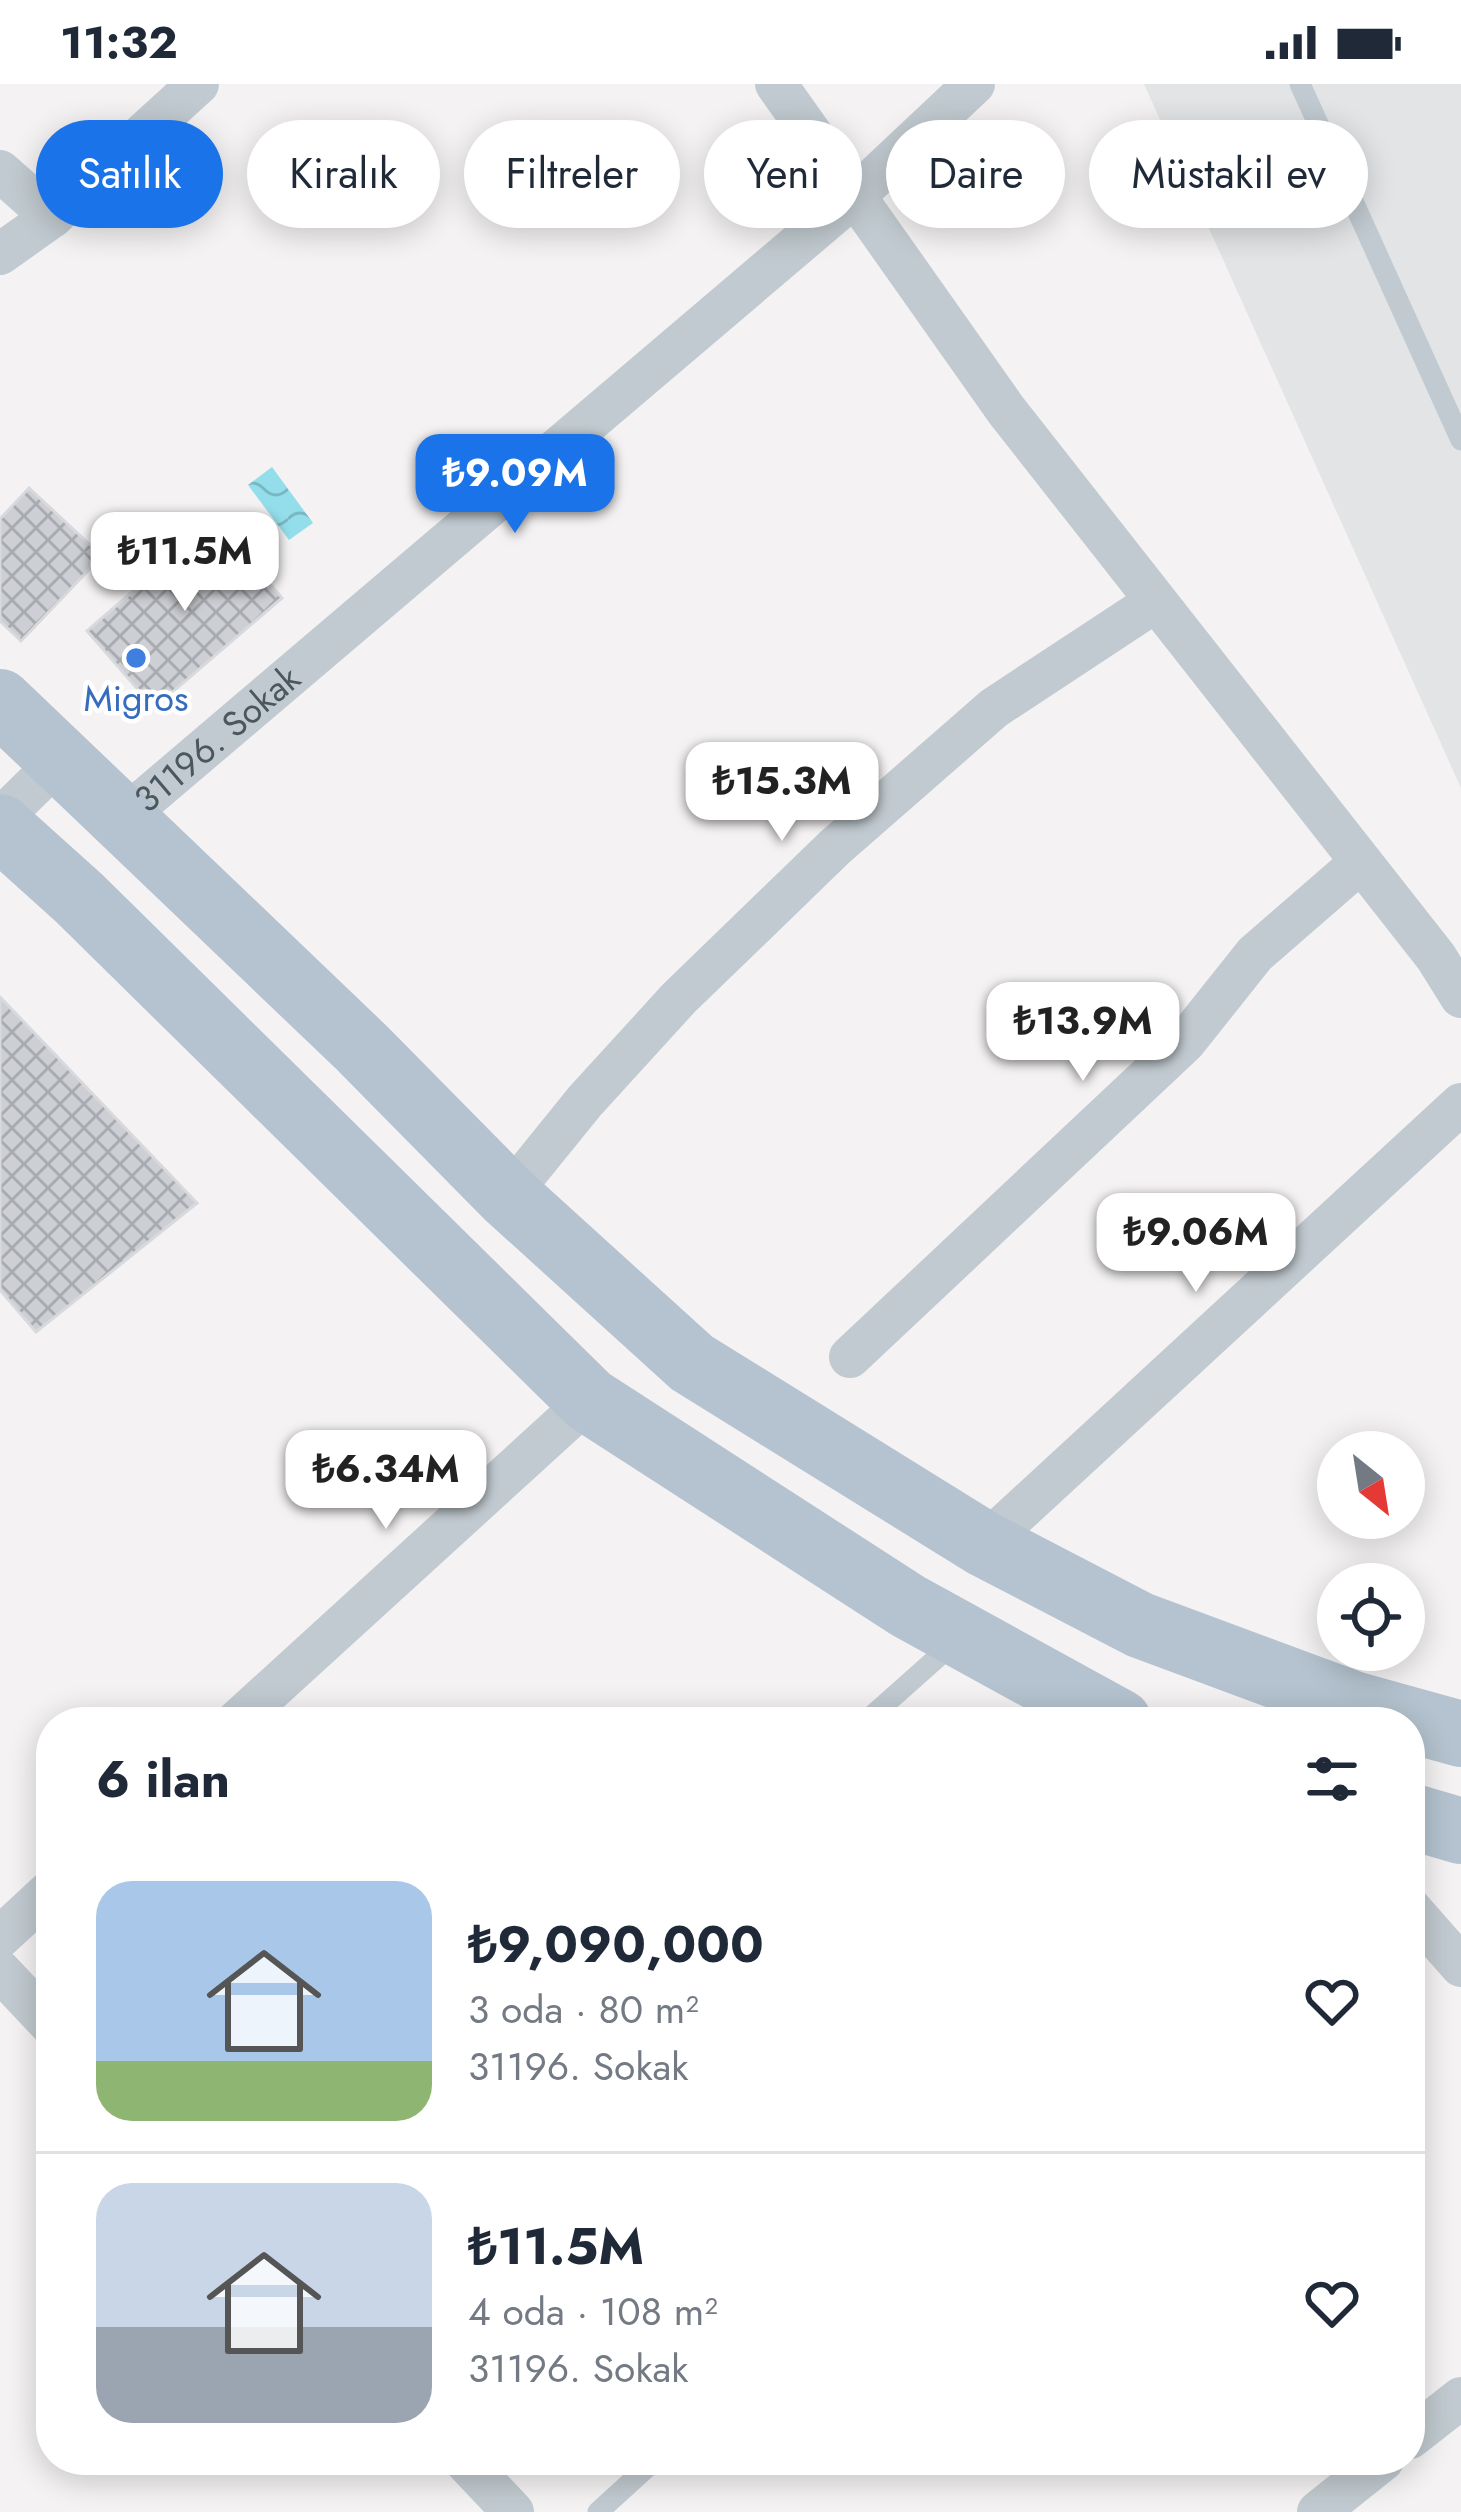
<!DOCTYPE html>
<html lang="tr">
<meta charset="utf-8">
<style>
:root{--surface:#fff;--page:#f6f6f7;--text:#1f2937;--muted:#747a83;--line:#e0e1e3;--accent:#1a73e8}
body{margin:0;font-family:Jost,sans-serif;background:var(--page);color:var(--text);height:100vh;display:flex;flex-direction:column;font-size:45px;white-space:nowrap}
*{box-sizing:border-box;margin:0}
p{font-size:39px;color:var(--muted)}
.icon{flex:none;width:66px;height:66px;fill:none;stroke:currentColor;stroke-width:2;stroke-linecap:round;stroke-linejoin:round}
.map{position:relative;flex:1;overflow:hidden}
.drawer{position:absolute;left:36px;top:1623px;width:1389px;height:768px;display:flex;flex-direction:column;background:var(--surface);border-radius:48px;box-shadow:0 6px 30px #0003}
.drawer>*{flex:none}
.banner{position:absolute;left:36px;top:36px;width:1389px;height:108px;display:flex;gap:24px}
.needle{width:78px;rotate:150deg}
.controls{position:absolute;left:1317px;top:1347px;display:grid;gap:24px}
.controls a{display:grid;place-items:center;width:108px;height:108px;border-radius:50%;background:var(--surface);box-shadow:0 6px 30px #0003;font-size:60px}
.price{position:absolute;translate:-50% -102px;padding:0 27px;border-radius:24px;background:#fff;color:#222;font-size:39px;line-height:78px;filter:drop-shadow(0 3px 6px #0008)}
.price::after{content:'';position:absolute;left:50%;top:72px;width:36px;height:27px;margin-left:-18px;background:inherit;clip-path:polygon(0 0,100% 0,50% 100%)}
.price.active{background:var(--accent);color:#fff}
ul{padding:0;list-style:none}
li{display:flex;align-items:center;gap:36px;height:300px;padding:0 60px}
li+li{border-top:3px solid var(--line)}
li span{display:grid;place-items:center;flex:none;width:336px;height:240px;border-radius:36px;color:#555}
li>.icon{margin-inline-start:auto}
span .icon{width:144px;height:144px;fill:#fffc;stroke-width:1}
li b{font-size:51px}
h2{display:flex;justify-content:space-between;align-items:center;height:144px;padding:0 60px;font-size:51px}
.chip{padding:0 42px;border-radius:54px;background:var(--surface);box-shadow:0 6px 30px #0003;font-size:42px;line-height:108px}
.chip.active{background:var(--accent);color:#fff}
.status{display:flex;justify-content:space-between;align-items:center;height:84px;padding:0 60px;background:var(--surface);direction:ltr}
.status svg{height:33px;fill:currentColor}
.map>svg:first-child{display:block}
</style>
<div class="status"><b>11:32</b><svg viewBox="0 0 49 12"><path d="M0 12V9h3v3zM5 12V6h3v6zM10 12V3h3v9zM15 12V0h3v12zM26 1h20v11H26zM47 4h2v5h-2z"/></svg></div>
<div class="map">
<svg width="1461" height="2428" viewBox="0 0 1461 2428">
<defs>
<pattern id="water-waves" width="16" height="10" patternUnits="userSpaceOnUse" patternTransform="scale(3)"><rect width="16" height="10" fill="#93deea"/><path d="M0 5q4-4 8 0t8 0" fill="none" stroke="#7ab7c1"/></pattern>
<pattern id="building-cross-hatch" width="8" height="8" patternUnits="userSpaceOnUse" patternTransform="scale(3)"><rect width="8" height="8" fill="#cdcfd4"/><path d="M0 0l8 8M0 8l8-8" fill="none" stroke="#a8abaf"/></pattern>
</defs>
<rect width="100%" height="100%" fill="#f4f2f3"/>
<path fill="#e2e4e6" d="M1144,0H1461V704Z"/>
<path fill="url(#water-waves)" d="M272,383L313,439L289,456L248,401Z"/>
<path fill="url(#building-cross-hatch)" stroke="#d7d9dd" stroke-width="3" d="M29,404L102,472L21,557L0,537V435Z
M215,436L282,514L154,624L87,547Z
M0,913L197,1119L36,1248L0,1206Z"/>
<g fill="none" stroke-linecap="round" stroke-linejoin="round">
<path stroke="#c1cad0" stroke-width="21" d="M1300,0L1461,356
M865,1638L956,1557
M598,2428L655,2376"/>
<g stroke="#c1cad0" stroke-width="42">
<path d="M776,0L1006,326L1436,873L1461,913"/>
<path d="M0,87L52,133"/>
<path d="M0,170L52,133L198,0"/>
<path id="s1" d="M123,734L857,110L974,0"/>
<path d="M0,735L61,675"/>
<path d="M508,1112L585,1017L679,914L835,763L994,624L1155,518"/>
<path d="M850,1273L1185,958L1255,870L1361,778"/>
<path d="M984,1460L1461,1020"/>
<path d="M236,1638L589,1316"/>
<path d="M1410,1824L1461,1882"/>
<path d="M0,1853L51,1806"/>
<path d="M0,1887L51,1941"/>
<path d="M1410,2354L1461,2314"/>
<path d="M464,2376L513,2428"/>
<path d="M1318,2428L1383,2376"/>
</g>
<path stroke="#b4c3cf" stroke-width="66" d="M0,618L362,964L508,1112L692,1279L984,1460L1140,1541L1353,1620L1461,1650
M0,743L79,814L589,1316L908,1522L1119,1638
M1410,1732L1461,1747"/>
</g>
<circle fill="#3f7fe0" stroke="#fff" stroke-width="4.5" cx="136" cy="574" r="12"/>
<g text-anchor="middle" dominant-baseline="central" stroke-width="9" stroke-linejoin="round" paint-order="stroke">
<g font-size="36" fill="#366cbe" stroke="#fff">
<text x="136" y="614">Migros</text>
</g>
<g font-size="36" fill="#4a575f" stroke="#fff">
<text stroke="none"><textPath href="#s1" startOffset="123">31196. Sokak</textPath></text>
</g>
</g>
</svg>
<div class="controls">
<a><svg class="needle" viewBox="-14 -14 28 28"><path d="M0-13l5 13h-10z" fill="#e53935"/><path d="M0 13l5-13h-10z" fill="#747a83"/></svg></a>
<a><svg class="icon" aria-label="locate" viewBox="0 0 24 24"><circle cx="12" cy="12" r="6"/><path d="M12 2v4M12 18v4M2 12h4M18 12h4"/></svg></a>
</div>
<b class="price active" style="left:515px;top:452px">₺9.09M</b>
<b class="price" style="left:185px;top:530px">₺11.5M</b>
<b class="price" style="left:782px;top:760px">₺15.3M</b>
<b class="price" style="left:1083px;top:1000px">₺13.9M</b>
<b class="price" style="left:1196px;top:1211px">₺9.06M</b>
<b class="price" style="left:386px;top:1448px">₺6.34M</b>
<div class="banner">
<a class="chip active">Satılık</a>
<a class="chip">Kiralık</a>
<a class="chip">Filtreler</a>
<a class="chip">Yeni</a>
<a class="chip">Daire</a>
<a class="chip">Müstakil ev</a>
</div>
<section class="drawer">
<h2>6 ilan<svg class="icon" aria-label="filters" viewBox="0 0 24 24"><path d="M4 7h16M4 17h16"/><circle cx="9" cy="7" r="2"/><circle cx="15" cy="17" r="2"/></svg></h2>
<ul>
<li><span style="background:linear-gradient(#a9c7e8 75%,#8fb573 0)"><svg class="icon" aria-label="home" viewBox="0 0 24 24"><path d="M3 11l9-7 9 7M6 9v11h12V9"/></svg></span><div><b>₺9,090,000</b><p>3 oda · 80 m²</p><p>31196. Sokak</p></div><svg class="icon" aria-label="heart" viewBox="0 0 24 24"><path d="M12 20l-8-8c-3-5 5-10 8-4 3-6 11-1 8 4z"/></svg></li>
<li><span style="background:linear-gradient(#c9d6e8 60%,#9aa5b1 0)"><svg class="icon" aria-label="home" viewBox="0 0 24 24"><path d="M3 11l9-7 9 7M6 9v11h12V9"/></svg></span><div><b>₺11.5M</b><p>4 oda · 108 m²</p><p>31196. Sokak</p></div><svg class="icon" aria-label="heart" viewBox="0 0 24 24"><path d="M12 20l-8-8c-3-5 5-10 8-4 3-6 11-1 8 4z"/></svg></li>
</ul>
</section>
</div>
